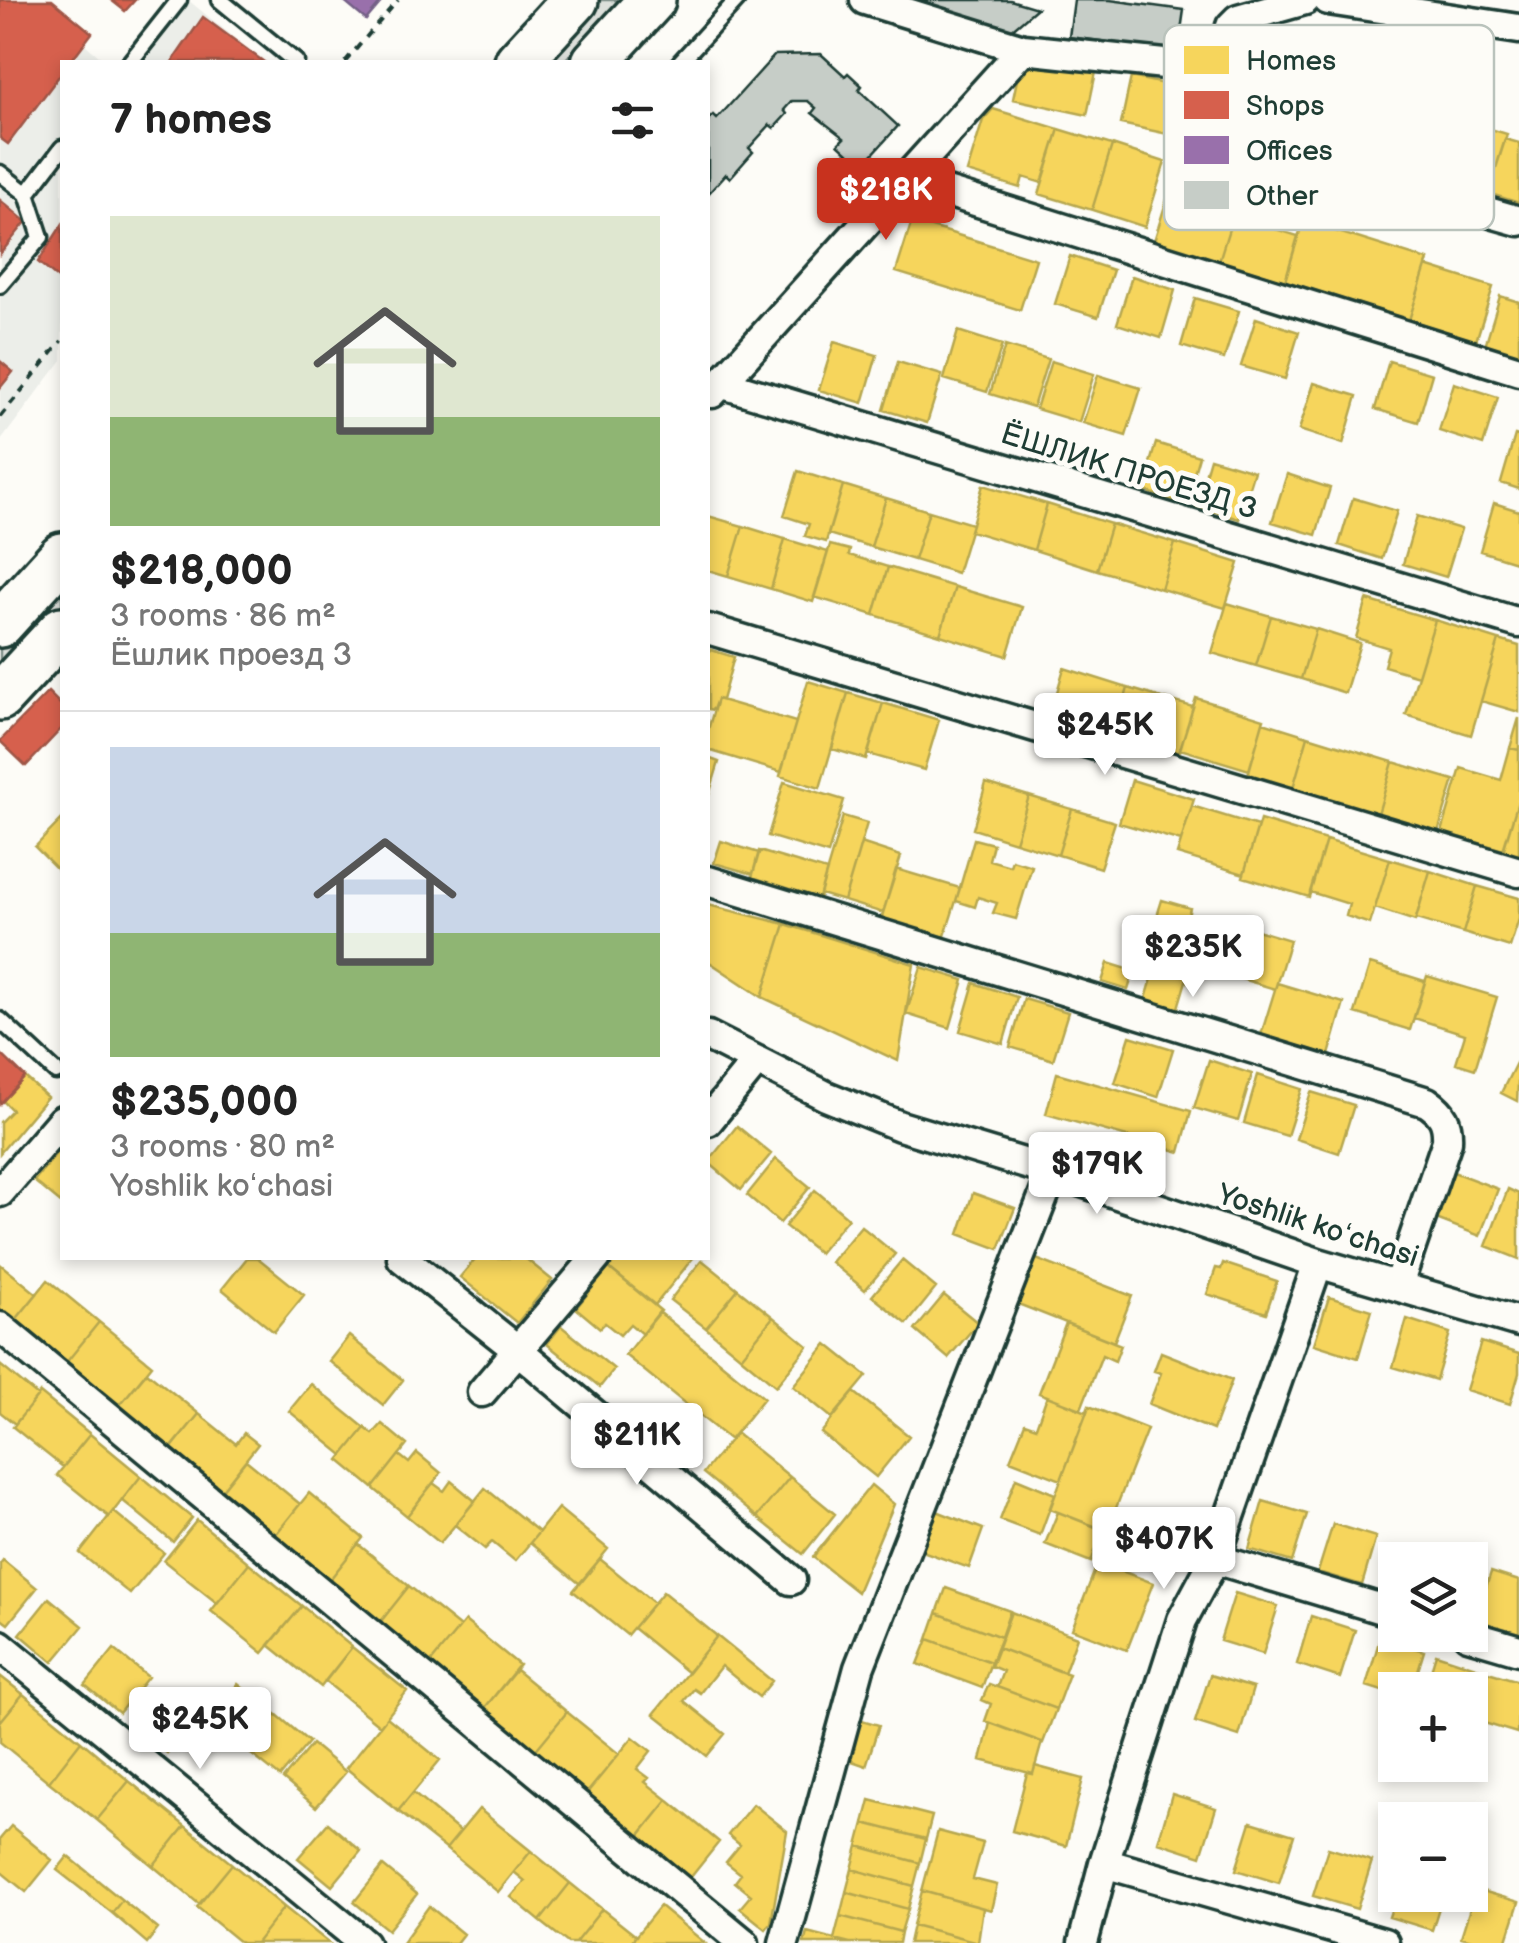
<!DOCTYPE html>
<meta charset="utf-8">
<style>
:root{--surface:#fff;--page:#f6f6f6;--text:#222;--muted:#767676;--line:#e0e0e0;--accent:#c8321e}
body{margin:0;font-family:"Balsamiq Sans",sans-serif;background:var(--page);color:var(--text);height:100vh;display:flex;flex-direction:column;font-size:38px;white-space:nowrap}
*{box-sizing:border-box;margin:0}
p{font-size:32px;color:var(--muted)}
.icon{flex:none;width:55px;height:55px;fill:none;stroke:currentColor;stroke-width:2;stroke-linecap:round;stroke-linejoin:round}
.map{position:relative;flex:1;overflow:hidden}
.details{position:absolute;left:60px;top:60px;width:650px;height:1200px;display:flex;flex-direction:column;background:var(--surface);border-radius:0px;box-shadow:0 5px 15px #0003}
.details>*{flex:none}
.controls{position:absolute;left:1378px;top:1542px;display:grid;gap:20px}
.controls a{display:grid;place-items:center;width:110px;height:110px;border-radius:0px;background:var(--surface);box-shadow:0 5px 15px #0003;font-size:50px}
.price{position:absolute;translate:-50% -85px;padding:0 22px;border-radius:10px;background:#fff;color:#222;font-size:32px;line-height:65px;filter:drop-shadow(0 2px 5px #0008)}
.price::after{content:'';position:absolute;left:50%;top:60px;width:30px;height:22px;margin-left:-15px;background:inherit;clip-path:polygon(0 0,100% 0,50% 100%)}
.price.selected{background:var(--accent);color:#fff}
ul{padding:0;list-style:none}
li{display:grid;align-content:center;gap:20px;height:530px;padding:0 50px}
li+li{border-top:2px solid var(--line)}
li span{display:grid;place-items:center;height:310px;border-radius:0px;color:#555}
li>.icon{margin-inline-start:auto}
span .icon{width:180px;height:180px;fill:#fffc;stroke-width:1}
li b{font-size:42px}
h2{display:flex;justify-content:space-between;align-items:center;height:120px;padding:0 50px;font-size:42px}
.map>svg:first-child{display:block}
</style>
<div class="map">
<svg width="1519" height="1943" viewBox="0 0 1519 1943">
<rect width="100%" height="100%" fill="#fdfcf7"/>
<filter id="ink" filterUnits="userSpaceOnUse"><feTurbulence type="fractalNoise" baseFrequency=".01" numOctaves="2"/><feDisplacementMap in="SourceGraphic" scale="20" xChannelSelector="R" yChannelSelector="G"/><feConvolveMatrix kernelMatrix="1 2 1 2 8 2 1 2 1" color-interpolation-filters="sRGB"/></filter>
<g filter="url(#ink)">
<path fill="#eceee9" d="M0,0H33L106,62H62V360L0,442Z
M187,0H188L264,62H140Z"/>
<path fill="#dde0db" stroke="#7e8e88" stroke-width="2.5" d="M601,0H621L563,62H543Z
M62,581V605L0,672V649Z"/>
<path fill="#f6d55c" stroke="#b6a750" stroke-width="2.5" d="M1022,56L1096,72L1087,115L1013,99Z
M1131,77L1206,93L1196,140L1121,124Z
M1371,92L1507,134L1488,193L1353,152Z
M993,109L1059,129L1042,183L1023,177L1020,188L967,172L983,120Z
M1059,129L1112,145L1092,210L1039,194Z
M1505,139L1519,143V203L1488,193Z
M1112,145L1165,162L1145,227L1092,210Z
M1168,196L1233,216L1219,261L1154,241Z
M1233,216L1298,236L1285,281L1219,261Z
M912,221L1036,259L1020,310L896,272Z
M1303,221L1428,260L1409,320L1285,281Z
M1070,256L1113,270L1098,317L1055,304Z
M1426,266L1493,287L1476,341L1409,320Z
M1132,276L1175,290L1161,338L1117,324Z
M1500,296L1519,302V360L1484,349Z
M1195,298L1239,311L1224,359L1181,346Z
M1256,318L1299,332L1285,379L1241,366Z
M958,331L1002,345L987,392L944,379Z
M834,342L877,355L863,403L819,390Z
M1005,346L1048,359L1033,407L990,394Z
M1051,361L1094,374L1079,422L1036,409Z
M1389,361L1432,374L1418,422L1375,409Z
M898,362L942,375L927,423L884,410Z
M1098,375L1141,388L1126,436L1083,423Z
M1314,383L1357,396L1343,444L1299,430Z
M1454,383L1498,397L1483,445L1439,431Z
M1515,435L1519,436V489L1501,483Z
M1156,443L1199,456L1185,504L1142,490Z
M1210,458L1254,471L1239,519L1196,506Z
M798,471L843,485L826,542L805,536L809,524L784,516Z
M1287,474L1330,488L1316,535L1272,522Z
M843,485L886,498L871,547L828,534Z
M983,485L1047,504L1034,550L970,531Z
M886,498L929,511L914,560L871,547Z
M1353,498L1397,511L1382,559L1339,545Z
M1494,503L1519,511V563L1480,551Z
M1047,504L1111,524L1097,570L1034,550Z
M929,511L972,524L957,573L914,560Z
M708,516L743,526L728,576L708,570Z
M1417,516L1461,529L1446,577L1403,564Z
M1111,524L1175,543L1161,589L1097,570Z
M743,526L785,539L771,589L728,576Z
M785,539L828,552L813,602L771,589Z
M1175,543L1239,563L1225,608L1161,589Z
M830,545L850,550L849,555L888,567L874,615L814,597Z
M888,567L955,587L940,635L874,615Z
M955,587L1022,607L1007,656L940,635Z
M1367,600L1435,620L1418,676L1384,666L1389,648L1356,638Z
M1227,603L1271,616L1256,666L1212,653Z
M1271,616L1316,629L1301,679L1256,666Z
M1435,620L1499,640L1471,735L1406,715Z
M1316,629L1360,643L1345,693L1301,679Z
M1499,640L1519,646V712L1481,701Z
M708,649L734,657L722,700L717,699L713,710L708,709Z
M1064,668L1128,688L1115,733L1051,713Z
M808,681L848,693L820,788L780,776Z
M1128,688L1193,707L1179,753L1115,733Z
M848,693L883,703L866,759L832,749Z
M1196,698L1264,719L1249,770L1180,749Z
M717,699L796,722L781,772L708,750V730Z
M883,703L939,720L924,770L868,754Z
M1519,718V750L1510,748Z
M1263,722L1308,736L1293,788L1248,775Z
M1308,736L1393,762L1378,814L1293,788Z
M1510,748L1519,750V798L1503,850L1442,832L1461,768L1501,780Z
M708,758L719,762L708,798Z
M1393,762L1454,780L1438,832L1378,814Z
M1132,780L1194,799L1181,841L1119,823Z
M784,782L844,800L828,854L768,836Z
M986,783L1029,796L1015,842L973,829Z
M1029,796L1072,809L1058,855L1015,842Z
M1519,798V860L1502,855Z
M1192,806L1258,826L1244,874L1177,854Z
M1072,809L1115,822L1100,868L1058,855Z
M843,816L867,823L844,901L820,894Z
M62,819V874L35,847Z
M1260,820L1326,840L1309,897L1243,877Z
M974,839L993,844L989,860L1010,866L1012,860L1032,866L1016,919L993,913L997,903L978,897L975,907L956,901Z
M1326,840L1390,859L1370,924L1346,916L1349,904L1310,892Z
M721,841L759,853L753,874L714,863Z
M861,843L901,856L883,913L844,901Z
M759,851L827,871L819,898L752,877Z
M1390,859L1430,871L1415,921L1375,908Z
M896,869L960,888L944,939L881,920Z
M1430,871L1477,886L1463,933L1416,919Z
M1477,886L1519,898V919L1510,947L1463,933Z
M1162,900L1190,908L1187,920L1223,932L1211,970L1191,964L1177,1011L1145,1002L1154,972L1141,968Z
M708,905L785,924L762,997L708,961Z
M1226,921L1290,940L1275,989L1211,970Z
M785,924L914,964L898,1061L762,997Z
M1108,963L1134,971L1128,990L1102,982Z
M1370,964L1425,981L1410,1030L1355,1013Z
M921,967L964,980L950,1028L906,1014Z
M1427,976L1497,997L1475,1069L1456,1063L1465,1034L1414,1018Z
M974,983L1017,997L1003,1044L960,1031Z
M1277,983L1344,1003L1329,1055L1261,1035Z
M1024,999L1068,1012L1053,1060L1010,1047Z
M1130,1036L1173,1049L1158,1097L1115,1083Z
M1209,1060L1252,1074L1238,1121L1194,1108Z
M1516,1063L1519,1064L1517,1101L1501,1093Z
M1057,1073L1191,1111L1180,1152L1046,1114Z
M1258,1075L1302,1089L1287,1136L1244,1123Z
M25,1077L47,1097L0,1153V1122L12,1110L3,1101Z
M1311,1092L1354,1105L1339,1153L1296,1139Z
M737,1126L771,1154L741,1190L708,1162Z
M62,1146V1204L34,1181Z
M776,1159L810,1187L780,1223L747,1195Z
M1448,1170L1498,1189L1480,1236L1431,1217Z
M1508,1189L1519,1194V1259L1486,1246Z
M815,1190L848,1218L819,1253L785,1226Z
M973,1193L1015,1208L999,1249L959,1234Z
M861,1226L895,1254L865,1290L831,1262Z
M1031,1257L1132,1296L1114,1342L1013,1302Z
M247,1258H258L304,1295L274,1332L222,1289Z
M476,1258H525L552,1280L517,1323L460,1277Z
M617,1258H693L655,1305L609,1268Z
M702,1260L738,1289L706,1328L670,1300Z
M902,1260L936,1288L907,1324L872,1296Z
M1223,1263L1277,1281L1266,1313L1207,1294L1216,1268L1221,1269Z
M0,1264L37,1294L14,1322L0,1311Z
M609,1268L661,1311L642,1334L630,1324L620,1335L605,1323L600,1328L576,1308Z
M48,1280L99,1322L65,1364L14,1322Z
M738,1289L773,1317L741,1357L706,1328Z
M944,1295L978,1323L948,1358L915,1330Z
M1329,1297L1372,1310L1358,1358L1314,1344Z
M659,1312L764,1398L730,1440L625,1355Z
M773,1317L808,1346L776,1386L741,1357Z
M1407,1319L1450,1333L1436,1380L1393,1367Z
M99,1322L152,1365L118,1407L65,1364Z
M1066,1323L1121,1345L1115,1361L1102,1355L1081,1409L1039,1393Z
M561,1326L614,1369L600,1387L547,1344Z
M349,1336L403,1380L383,1405L329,1361Z
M1481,1342L1519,1354V1373L1510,1404L1466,1390Z
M827,1344L867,1376L832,1418L793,1386Z
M1161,1352L1232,1380L1213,1430L1149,1404L1161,1373L1154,1371Z
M0,1365L38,1396L15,1424L0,1412Z
M147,1372L199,1414L170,1450L118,1407Z
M311,1384L365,1428L343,1455L289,1411Z
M854,1392L909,1436L876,1477L821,1433Z
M40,1393L90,1434L63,1467L13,1427Z
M1047,1396L1087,1412L1061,1480L1010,1460L1025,1423L1036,1427Z
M1089,1406L1147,1429L1107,1531L1050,1509Z
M199,1414L236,1444L244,1433L258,1444L218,1495L167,1453Z
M382,1424L407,1445L373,1488L339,1460L365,1428L373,1434Z
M736,1433L790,1477L757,1517L703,1473Z
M90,1434L141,1476L109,1517L57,1475Z
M417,1453L441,1473L407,1516L373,1488L399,1455L409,1463Z
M246,1460L300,1504L272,1539L218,1495Z
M141,1476L192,1518L173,1542L122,1500Z
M790,1477L835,1514L803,1554L757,1517Z
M1016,1478L1055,1494L1040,1535L1000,1520Z
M451,1481L475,1501L440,1543L407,1516L433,1483L444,1491Z
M871,1485L894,1504L857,1592L813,1557Z
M485,1488L539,1532L515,1561L492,1542L485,1549L455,1525Z
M309,1493L363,1538L327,1583L272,1539Z
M1263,1501L1307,1514L1292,1562L1249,1549Z
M558,1508L608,1549L580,1584L530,1543Z
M929,1508L983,1529L969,1568L914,1548Z
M113,1511L164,1553L130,1594L80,1553Z
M1058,1512L1103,1530L1091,1562L1045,1544Z
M197,1520L249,1563L217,1603L164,1561Z
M1333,1524L1376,1537L1362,1585L1318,1572Z
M358,1544L409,1586L378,1625L327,1583Z
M1411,1548L1450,1560H1408Z
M600,1559L654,1603L627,1635L573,1591Z
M3,1560L37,1588L8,1624L0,1618V1564Z
M1098,1562L1153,1583L1127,1650L1072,1629Z
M249,1563L302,1606L263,1653L211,1611Z
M1491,1572L1519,1581V1633L1476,1620Z
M409,1586L460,1627L428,1666L378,1625Z
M946,1588L1010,1611L1001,1637L937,1613Z
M663,1592L717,1636L688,1673L633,1628Z
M1235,1593L1278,1606L1263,1654L1220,1641Z
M49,1598L83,1626L53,1662L20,1634Z
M302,1606L352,1647L321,1687L269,1645Z
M1011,1612L1077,1637L1064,1673L998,1648Z
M937,1613L1001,1637L991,1662L928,1639Z
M1311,1616L1355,1630L1340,1678L1297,1664Z
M465,1621L519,1665L483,1710L428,1666Z
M717,1636L772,1681L759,1697L721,1666L700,1693L694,1689L684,1701L725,1734L707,1756L654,1714Z
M1380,1638L1424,1651L1412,1690H1395V1695L1366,1686Z
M928,1639L991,1662L982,1688L918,1664Z
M352,1647L407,1691L380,1726L325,1681Z
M998,1648L1069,1674L1056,1709L997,1687L1003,1671L991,1666Z
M114,1649L148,1677L119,1713L85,1685Z
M1436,1654L1479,1668L1470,1698V1690H1425Z
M516,1670L567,1712L534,1752L483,1710Z
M1488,1672L1519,1681L1517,1733L1474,1720Z
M1210,1675L1253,1688L1239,1736L1195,1722Z
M0,1676L23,1694L0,1722Z
M238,1684L272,1712L243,1748L209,1720Z
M989,1684L1056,1709L1043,1743L985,1721L991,1704L982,1700Z
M163,1690L197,1718L167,1753L133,1726Z
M23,1694L81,1741L49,1782L0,1742V1722Z
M567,1712L619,1754L586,1794L534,1752Z
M276,1714L309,1742L280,1777L246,1750Z
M387,1717L440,1760L398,1811L346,1768Z
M855,1718L879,1725L866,1766L843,1758Z
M990,1723L1042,1742L1033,1774L981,1760Z
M633,1737L651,1751L637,1769L649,1778L645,1782L668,1800L638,1837L586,1794Z
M81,1741L129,1781L97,1820L49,1782Z
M312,1744L346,1772L316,1807L283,1779Z
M1035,1766L1083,1779L1066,1846L1012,1831L1027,1773L1033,1774Z
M129,1781L185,1826L153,1866L97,1820Z
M413,1793L460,1832L446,1849L398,1811Z
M1172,1794L1216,1808L1201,1856L1158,1842Z
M668,1800L719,1842L687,1882L636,1840Z
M870,1800L932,1816L926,1839L864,1823Z
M753,1804L787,1831L771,1923L766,1929L740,1908L751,1895L735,1882L741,1874L726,1862L740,1845L728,1835Z
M479,1809L531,1851L498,1892L446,1849Z
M1251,1822L1294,1835L1279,1883L1236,1870Z
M328,1823L361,1851L332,1886L298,1858Z
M864,1823L926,1839L920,1863L858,1846Z
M11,1826L52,1860L26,1892L0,1871V1839Z
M185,1826L232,1864L199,1904L153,1866Z
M938,1831L983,1843L973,1879L997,1885L991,1910L922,1891Z
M858,1846L920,1863L914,1886L852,1869Z
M1328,1848L1372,1861L1357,1909L1313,1896Z
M531,1851L570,1883L540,1921L511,1897L525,1881L514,1872Z
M68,1856L122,1900L112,1913L57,1870Z
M232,1864L284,1907L256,1943H241L197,1907Z
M383,1866L417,1894L388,1930L354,1902Z
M852,1869L914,1886L908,1909L846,1892Z
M570,1883L602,1909L575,1943H568L540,1921Z
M1476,1889L1519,1902L1506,1943H1482L1461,1937Z
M922,1891L983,1908L978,1942L913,1925Z
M846,1892L908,1909L901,1932L840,1916Z
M1396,1895H1443L1432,1930L1389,1917Z
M122,1900L158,1929L147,1943L112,1913Z
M429,1906L463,1934L456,1943H402Z
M660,1906L705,1943H630Z
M284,1907L329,1943H256Z
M602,1909L636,1936L630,1943H575Z
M840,1916L901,1932L899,1943H850L834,1939Z
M913,1925L978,1942V1943H909Z
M807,1932L834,1939L850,1943H804Z"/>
<path fill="#d6604d" stroke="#9f5646" stroke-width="2.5" d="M0,0H52L92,33L70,62H62V72L8,144L0,138Z
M111,0H135L125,11Z
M203,17L264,62H172Z
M0,200L26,222L0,254Z
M62,225V282L38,262Z
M0,361L13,372L0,388Z
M48,692L62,706V728L26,766L0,741Z
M0,1053L25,1077L0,1104Z"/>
<path fill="#9970ab" stroke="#746187" stroke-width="2.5" d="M342,0H383L366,20Z"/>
<path fill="#c6cdc7" stroke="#1f3d34" stroke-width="2.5" d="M883,0H1010L1037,8L1003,37Z
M1074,0H1110L1184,10L1178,51L1069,37Z
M821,54L845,76L848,73L862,86L859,90L898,126L862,166L838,144L844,138L812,113L816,108L808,101H792L784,110L787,114L774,128L770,125L749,148L753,152L730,178L726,174L708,194V120L713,115L717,119L775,55Z"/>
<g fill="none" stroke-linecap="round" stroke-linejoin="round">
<g stroke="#1f3d34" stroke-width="21">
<path id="service" d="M220,0L296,62
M130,62L179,0
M680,62L737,0
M0,173L27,194L41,237L0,285
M27,194L62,148
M0,1020L56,1072"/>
</g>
<g stroke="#1f3d34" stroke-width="35">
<path id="minor" d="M865,0L1023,49L1221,70L1231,26L1238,19L1305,0
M1328,0L1519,29
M1221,70C1216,92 1202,125 1227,138L1519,221
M905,179L1519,371
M720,383L1519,623
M712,393L1023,49
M708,629L1519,872
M708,881L1427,1102C1443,1113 1448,1122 1447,1141L1398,1285
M708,1036L826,1096L900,1126L1053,1172L1318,1263L1519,1322
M708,1121L755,1063
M0,1192L62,1120
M402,1258L519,1351L791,1580
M0,1327L744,1943
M482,1392L596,1258
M1215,1559L1395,1613
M1468,1635L1519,1650
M0,1645L364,1943
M1104,1863L1384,1943
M784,1943L859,1668L1053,1172
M1083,1943L1104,1863L1182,1620L1215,1559L1318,1263"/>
</g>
<g stroke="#1f3d34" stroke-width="52">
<path id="primary" d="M518,62L575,0
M595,62L652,0
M0,624L62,556
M0,697L62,630"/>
</g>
<path stroke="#1f3d34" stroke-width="4" stroke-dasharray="8 8" stroke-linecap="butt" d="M345,62L398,0
M0,417L62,341"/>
<use href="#service" stroke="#fdfcf7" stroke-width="14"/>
<use href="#minor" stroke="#fdfcf7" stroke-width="28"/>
<use href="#primary" stroke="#fdfcf7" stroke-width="45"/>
</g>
</g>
<g text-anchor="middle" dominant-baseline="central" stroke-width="10" stroke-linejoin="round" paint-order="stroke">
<g font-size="30" fill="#1f3d34" stroke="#fdfcf7">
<text transform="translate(1129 472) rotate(17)">ЁШЛИК ПРОЕЗД 3</text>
<text transform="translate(1318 1226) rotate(18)">Yoshlik koʻchasi</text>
</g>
</g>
<rect x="1164" y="25" width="330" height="205" rx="15" fill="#fdfcf7" stroke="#bac3bc" stroke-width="2.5"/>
<rect x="1184" y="46" width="45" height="28" fill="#f6d55c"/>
<rect x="1184" y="91" width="45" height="28" fill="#d6604d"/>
<rect x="1184" y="136" width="45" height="28" fill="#9970ab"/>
<rect x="1184" y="181" width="45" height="28" fill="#c6cdc7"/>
<g font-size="28" fill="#1f3d34">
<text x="1246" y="70">Homes</text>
<text x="1246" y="115">Shops</text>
<text x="1246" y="160">Offices</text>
<text x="1246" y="205">Other</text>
</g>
</svg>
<div class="controls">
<a><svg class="icon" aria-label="layers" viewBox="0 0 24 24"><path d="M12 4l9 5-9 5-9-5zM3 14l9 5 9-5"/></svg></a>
<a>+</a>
<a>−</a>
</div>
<b class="price selected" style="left:886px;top:243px">$218K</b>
<b class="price" style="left:1105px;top:778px">$245K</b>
<b class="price" style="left:1193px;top:1000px">$235K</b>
<b class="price" style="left:1097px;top:1217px">$179K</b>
<b class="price" style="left:637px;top:1488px">$211K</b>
<b class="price" style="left:1164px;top:1592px">$407K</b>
<b class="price" style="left:200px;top:1772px">$245K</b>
<section class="details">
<h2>7 homes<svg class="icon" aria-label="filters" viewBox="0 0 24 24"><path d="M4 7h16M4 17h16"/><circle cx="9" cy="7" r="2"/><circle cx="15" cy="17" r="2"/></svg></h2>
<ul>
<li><span style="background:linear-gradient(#dfe7d0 65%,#8fb573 0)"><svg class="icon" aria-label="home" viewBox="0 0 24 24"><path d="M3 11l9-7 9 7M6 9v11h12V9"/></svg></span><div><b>$218,000</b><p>3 rooms · 86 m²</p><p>Ёшлик проезд 3</p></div></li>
<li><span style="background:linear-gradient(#c9d6e8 60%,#8fb573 0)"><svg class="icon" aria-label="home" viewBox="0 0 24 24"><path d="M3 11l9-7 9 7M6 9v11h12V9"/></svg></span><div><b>$235,000</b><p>3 rooms · 80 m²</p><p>Yoshlik koʻchasi</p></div></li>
</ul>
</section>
</div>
